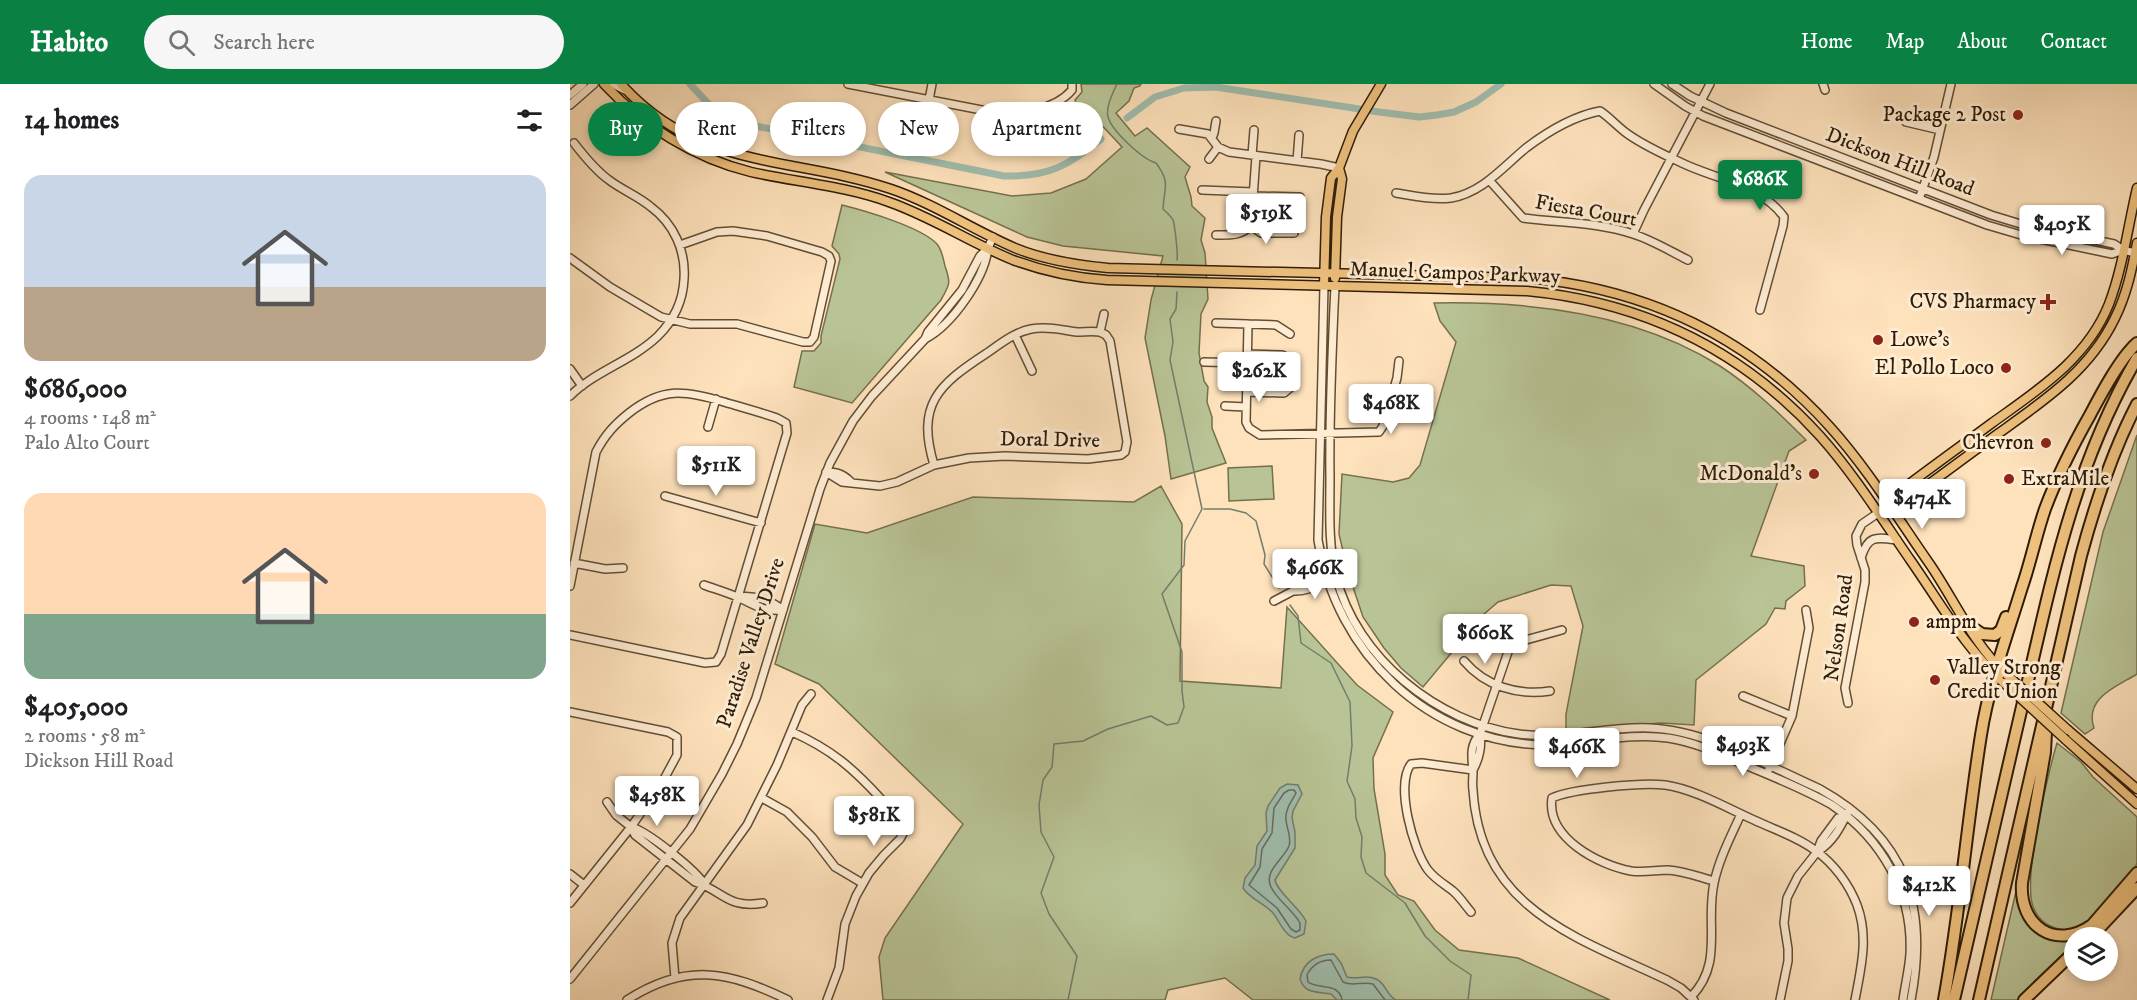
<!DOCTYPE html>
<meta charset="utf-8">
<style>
:root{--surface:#fff;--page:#f6f6f6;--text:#202124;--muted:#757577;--accent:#0b8043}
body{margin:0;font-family:"IM FELL DW Pica",serif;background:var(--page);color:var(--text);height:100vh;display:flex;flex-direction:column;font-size:22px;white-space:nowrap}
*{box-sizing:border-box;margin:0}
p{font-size:20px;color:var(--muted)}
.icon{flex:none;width:33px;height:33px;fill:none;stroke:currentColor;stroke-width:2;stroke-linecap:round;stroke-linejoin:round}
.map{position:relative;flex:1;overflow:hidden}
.side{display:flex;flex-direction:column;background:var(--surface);width:570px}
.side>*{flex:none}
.guide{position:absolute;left:18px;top:18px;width:570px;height:54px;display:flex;gap:12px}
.tools{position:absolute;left:1494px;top:843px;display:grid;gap:12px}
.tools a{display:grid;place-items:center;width:54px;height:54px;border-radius:50%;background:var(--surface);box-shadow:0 3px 9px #0003;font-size:30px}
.price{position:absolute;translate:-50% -51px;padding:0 14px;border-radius:6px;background:#fff;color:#222;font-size:20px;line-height:39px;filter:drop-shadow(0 2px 3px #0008)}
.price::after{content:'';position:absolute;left:50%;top:36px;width:18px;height:14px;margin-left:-9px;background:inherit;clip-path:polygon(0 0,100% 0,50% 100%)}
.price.on{background:var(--accent);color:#fff}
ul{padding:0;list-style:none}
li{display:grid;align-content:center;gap:12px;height:318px;padding:0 24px}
li span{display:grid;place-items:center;height:186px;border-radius:18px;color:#555}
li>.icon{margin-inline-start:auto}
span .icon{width:108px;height:108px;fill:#fffc;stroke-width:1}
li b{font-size:26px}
h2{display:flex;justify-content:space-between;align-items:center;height:72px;padding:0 24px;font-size:26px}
.chip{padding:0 21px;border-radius:27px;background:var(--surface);box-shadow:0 3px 9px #0003;font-size:21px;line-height:54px}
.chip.on{background:var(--accent);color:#fff}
header{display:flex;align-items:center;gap:36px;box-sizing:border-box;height:84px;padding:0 30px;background:var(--accent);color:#fff}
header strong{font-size:28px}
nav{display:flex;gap:33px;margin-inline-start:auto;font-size:21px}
.search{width:420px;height:54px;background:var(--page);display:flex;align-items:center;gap:15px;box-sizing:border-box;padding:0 21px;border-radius:33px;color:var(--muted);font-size:22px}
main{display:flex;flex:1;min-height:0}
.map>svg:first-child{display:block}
</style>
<header>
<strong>Habito</strong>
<div class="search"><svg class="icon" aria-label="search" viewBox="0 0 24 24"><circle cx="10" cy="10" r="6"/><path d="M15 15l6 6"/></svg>Search here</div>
<nav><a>Home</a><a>Map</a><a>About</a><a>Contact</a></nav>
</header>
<main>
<section class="side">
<h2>14 homes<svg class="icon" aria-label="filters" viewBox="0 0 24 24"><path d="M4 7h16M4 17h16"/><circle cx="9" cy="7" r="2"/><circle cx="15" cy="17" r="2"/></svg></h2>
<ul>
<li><span style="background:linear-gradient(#c9d6e8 60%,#b9a48a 0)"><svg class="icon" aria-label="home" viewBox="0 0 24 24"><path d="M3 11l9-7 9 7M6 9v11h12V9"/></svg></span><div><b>$686,000</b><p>4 rooms · 148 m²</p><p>Palo Alto Court</p></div></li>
<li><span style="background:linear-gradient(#ffd9b3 65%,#7fa58c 0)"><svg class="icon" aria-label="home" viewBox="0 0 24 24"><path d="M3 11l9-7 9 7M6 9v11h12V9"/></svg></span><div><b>$405,000</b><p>2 rooms · 58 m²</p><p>Dickson Hill Road</p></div></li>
</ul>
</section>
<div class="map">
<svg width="1567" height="916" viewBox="0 0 1567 916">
<rect width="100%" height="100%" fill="#fee2bc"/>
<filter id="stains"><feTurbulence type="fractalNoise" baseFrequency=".00333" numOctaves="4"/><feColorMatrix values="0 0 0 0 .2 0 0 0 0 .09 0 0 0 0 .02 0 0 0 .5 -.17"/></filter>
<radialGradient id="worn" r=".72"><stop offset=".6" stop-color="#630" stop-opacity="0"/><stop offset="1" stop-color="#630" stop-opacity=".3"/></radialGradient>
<path fill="#b9c496" stroke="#74704e" stroke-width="1.5" d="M511,0H571L570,2L564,4L559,17L546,29L565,52L577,44L620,83L615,93L621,113L622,122L635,134L631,156L635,169L638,215L631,230L629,269L634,297L638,303L637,318L642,333V344L656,379L601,395L595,352L575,254L581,216L593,172L493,162L457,153L315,88L442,112L481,109L516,95L552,63L526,35L514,43L505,16L512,8Z
M272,121C296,127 351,143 367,160C372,166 373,174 375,182C381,199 380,200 371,216L282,319L224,303L232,267H244L251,259V252L270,175L269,170L262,162Z
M864,219C960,217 1068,230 1150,282C1182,303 1209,329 1236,356L1219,367L1181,472L1234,482L1235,502L1216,517L1215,525L1205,524L1196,540L1126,596L1124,641L1091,639L996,646V630L1013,542L1001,502L981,501L928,518L913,531L853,603L831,584L814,564L793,533L778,488L769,450L772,390L823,398L839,394L850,381L886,258L870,237Z
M1567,351V590C1546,603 1514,614 1524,644L1515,650L1491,629L1533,448Z
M702,382L704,415L659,417L658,384Z
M591,402L612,440L610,597L711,604L717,523L787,601L823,628L803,674L804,705L815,770V791L828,811L844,817L865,846L889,866L948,874L1040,916H683L655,894L598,906L595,916H313L309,873L315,854L393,740L249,600L205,580L245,440L297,449L403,413L564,418Z
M1487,659L1511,678L1523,693L1567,733C1567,744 1567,770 1567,779C1565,787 1553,797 1547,804C1539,814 1525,836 1514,842C1496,851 1472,844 1464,825C1451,798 1478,690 1487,659Z
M1447,803L1452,826L1496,856L1504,855V863L1449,916H1421Z"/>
<path fill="#a0beaf" stroke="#727d6b" stroke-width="1.5" d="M717,700L728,701L732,710L723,727L722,734L725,748V764L705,796C708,809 729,823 736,837L734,850L725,854C714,851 710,838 703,829C694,819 680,815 673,804L675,794L685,781L687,762L697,747L696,729L698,722L710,704Z
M764,870L771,879L777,893C786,896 796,890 806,895C816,899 816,911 826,916H767L761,910C748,907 735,911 730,895C733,877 748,870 764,870Z"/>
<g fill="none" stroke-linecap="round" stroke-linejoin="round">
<path stroke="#676d5a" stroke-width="1.5" d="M719,706H724L726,709C722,717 715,725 716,735C716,744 722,752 719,762C714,775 693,787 701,803C707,816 722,825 730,839V846L726,848L721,845L707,824L679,801L690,783L692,765L702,749L704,724L714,709Z
M772,916C769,898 749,906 738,898L737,891C742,881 751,876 761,876L773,898C783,903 792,897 803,900L815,916"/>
<path stroke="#727d6b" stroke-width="1.5" d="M547,0C543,8 535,24 538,33C542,47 572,75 586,79C601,99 594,103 593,125C596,128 601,132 603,136C605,142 608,170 607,176
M634,425H660L676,429L686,437L695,471L694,480L709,504
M720,521L728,532L731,559L761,579L780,618L782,662L777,697L785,715L786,734L792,753L791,773L796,789L835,819L855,852L880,877L901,891L898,916
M498,916L507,872L479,830L471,809L484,773L471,748L469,721L473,696L482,683L484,660L513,657L538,645L581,632L597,641L608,639L614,623L612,607V568L592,510L614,481L615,457L632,425L600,276L603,258L600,235L606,225L607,208"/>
<path stroke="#a0beaf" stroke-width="7" d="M120,0L148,30L166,38L434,92C478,93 498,82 531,55
M557,34L585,13L614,4L646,3L809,28L849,33L867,31L884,28L906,18L931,0"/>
<g stroke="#624e34" stroke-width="10">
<path id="minor" d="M43,0L55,6
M278,0L422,28C449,30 484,27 502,6V0
M1084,0L1115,22L1133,32L1417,141L1451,151L1542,170L1553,166
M1102,0L1120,12L1156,29L1421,131L1454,141L1544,160L1553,166L1565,169
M1253,0L1255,6
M0,11L13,0
M359,16L362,0
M0,21L24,0
M1336,38L1370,46
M609,45L638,50L648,63L659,68L751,80L769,84
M642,54L644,49L646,37
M682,71L684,46
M639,75L648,63
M727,77L729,51
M919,96L953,134C990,139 1028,138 1063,150C1082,156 1100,167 1118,176
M632,106L683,108
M826,109C844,112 862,116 881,114C912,109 933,83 956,64C977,48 1004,32 1030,27C1039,33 1046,41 1055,48C1072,61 1093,70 1112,79C1145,95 1191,101 1214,133L1213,142L1190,226
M683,112L730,113
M1349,115L1364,73L1381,0
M681,142L686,72
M681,142L691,149H724
M1063,150L1074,126L1140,0
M646,151C660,151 670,152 681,142
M0,174L40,203L91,233L120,240H167L233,258H240L244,253L261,177L259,172L252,168L197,152L163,147L147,148L110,161
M754,202L748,456C766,569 858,659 975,661C1016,661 1057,648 1098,654C1125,658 1150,670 1175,681C1204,693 1234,705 1262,721C1312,755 1343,809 1340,870C1339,886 1335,901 1333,916
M765,202C762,266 759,330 760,393C760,427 758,459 766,492C786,574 868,639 949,650C995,656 1035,642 1080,644C1136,646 1198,682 1250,705C1336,753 1359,822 1341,916
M646,239L706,241L720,250
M678,240L676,338L679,344L690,351L809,348L813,342L827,294L829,277
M530,248L534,230
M445,251L462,287
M355,255L358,248L392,206L410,172L418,164L423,153
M678,270L712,271L718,274
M634,278L677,279
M0,285L12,302
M677,308L714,309L720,304
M0,312C25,287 62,277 88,252C103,237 113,217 114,195C116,167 104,140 81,123C68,112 52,106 39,96C25,86 14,72 4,59
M655,322L676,323
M138,343L146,315
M364,381C346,320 368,301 417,269C430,260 445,248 461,245C477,242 492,246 507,248C515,248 523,247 530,248
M256,388L272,398L310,402L327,398L364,381L399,374L435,372L518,375L551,371L555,368L557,358L540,257L536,251L530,248
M256,388C267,388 273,390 281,398
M95,412L191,439
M1291,474C1298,451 1306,453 1327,456
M4,479L35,485L53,484
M134,501C145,505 156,508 167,513C184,520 192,528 213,526
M0,502L26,368C35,351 44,341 59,329C92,303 115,306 154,318C171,323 189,328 207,334L216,339L217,349L151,570L146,578L135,579L0,551
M723,507C739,508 748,500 761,494
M169,513C184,511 201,516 213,526
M704,517L723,507L728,500L747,493L758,495
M992,546L952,557L939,565L910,650C899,662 902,673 903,688C903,694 902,700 903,706C910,825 1006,853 1097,896L1111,904L1124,916
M894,577C915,602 948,612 980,607
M1173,612L1222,632
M1278,619L1275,604L1295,498V486L1287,461L1286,452L1292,440L1308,429
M0,628L98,648L107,653V671L93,697L61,743L0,819
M222,648C261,665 284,685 312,716C320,726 330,734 335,746L330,755L314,771L299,789L286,812L275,840L269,884L257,916
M1199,685L1222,632L1239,544L1236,526
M903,686C909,675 912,663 910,650
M192,714L217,728L242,753L265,783L292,799
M37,718L46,731L61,743L65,751L125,798C154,807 157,825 193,819
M61,743C77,747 126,786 135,801
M1247,768C1263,758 1270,744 1278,728
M0,790L14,801
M1144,797C1129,793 1114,787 1098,786C1086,786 1074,789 1061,787C1029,781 976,754 982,714C1001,705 1073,698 1095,701C1124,705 1157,724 1184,736C1205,746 1228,753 1246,767C1264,780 1279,800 1287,821C1299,853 1291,884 1285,916
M901,828C895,821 890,813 883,807C874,800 865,795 858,786C843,766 825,701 841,680L852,679L903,686
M105,894L102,859L110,834L177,741L207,681L232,621L241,610
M0,895L120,745L152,690L167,660L186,614L250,405L260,379L283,337L302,312L355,255C382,241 415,194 418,164
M1121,913C1154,879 1135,841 1144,799C1149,775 1161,752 1171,730
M57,916C116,878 158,887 218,916
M1210,916L1218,877V865L1214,839L1217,814L1228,792L1247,768L1251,757L1268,734L1276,731"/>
</g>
<g stroke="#2e1c06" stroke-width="11">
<path id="major" d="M34,0C73,42 124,74 181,88C226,98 275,102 319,118C362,133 401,159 443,176C473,187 505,194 537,196L957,207C1073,218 1171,265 1250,352C1284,390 1312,435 1341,477C1369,517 1397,567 1434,599
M51,0C129,87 223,72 321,105C365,120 403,146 445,164C474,176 506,181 538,184L958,194C1078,205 1179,253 1260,343C1297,384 1327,433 1359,479C1384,515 1403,560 1436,590
M765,194L767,133L772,95L769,84
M754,202L756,133L761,94L769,84L783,47L811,0
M1319,422L1330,407C1360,384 1391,362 1422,339C1468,306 1517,275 1539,220C1553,183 1558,142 1567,104
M1308,429L1319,422L1337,416C1368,394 1398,371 1429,349C1475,316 1520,286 1545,234C1557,210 1562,185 1567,159
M1498,646L1567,705
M1496,656L1567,720"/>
</g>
<g stroke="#2e1c06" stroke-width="14">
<path id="highway" d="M1400,542L1412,550L1425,551L1431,546L1436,533
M1476,648L1475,668L1452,799C1449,842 1485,867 1522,841L1567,789
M1520,854L1567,804
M1374,916C1390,828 1397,739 1411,651C1419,600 1437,552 1452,503C1461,477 1466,451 1475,425C1487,393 1503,361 1520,331C1531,310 1550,274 1567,259
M1384,916C1407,815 1431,715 1454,614C1482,494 1504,382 1567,274
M1409,916L1511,472C1525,420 1542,368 1567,320
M1454,916L1504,868"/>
</g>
<use href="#minor" stroke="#feecd3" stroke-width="7"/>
<use href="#major" stroke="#efc17e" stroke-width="8"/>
<use href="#highway" stroke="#efc17e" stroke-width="10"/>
<g stroke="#2e1c06" stroke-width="11" stroke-linecap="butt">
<path id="major-bridge" d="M1436,590L1498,646
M1434,599L1496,656"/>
</g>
<use href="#major-bridge" stroke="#efc17e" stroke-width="8"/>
</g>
<g fill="#8f2418" stroke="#feecd3" stroke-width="2">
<circle cx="1448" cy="31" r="6"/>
<path d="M1475 209h6v6h6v6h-6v6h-6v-6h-6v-6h6z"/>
<circle cx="1308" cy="256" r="6"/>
<circle cx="1436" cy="284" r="6"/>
<circle cx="1476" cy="359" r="6"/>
<circle cx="1244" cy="390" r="6"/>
<circle cx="1439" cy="395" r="6"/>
<circle cx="1344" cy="538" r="6"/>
<circle cx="1365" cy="596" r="6"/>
</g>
<g text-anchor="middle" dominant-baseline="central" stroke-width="6" stroke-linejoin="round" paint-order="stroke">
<g font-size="21" fill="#2e1c06" stroke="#feecd3" text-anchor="end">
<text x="1436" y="31">Package 2 Post</text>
<text x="1466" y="218">CVS Pharmacy</text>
<text x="1320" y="256" text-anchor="start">Lowe's</text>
<text x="1424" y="284">El Pollo Loco</text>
<text x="1464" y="359">Chevron</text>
<text x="1232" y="390">McDonald's</text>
<text x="1451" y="395" text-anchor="start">ExtraMile</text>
<text x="1356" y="538" text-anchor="start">ampm</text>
<text x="1377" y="584" text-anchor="start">Valley Strong<tspan x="1377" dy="24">Credit Union</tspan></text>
</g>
<g font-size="21" fill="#2e1c06" stroke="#feecd3">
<text transform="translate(1330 78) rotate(21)">Dickson Hill Road</text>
<text transform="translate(1016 127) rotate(10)">Fiesta Court</text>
<text transform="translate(885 189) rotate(2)">Manuel Campos Parkway</text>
<text transform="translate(480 356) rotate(1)">Doral Drive</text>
<text transform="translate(1269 544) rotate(-82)">Nelson Road</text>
<text transform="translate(181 559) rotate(-72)">Paradise Valley Drive</text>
</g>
</g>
<rect width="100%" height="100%" filter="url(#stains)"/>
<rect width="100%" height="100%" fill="url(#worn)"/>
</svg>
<div class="tools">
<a><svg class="icon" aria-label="layers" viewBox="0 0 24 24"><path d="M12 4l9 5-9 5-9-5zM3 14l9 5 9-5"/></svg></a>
</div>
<b class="price on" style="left:1190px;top:127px">$686K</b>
<b class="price" style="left:696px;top:161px">$519K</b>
<b class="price" style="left:1492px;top:172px">$405K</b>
<b class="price" style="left:689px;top:319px">$262K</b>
<b class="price" style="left:821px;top:351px">$468K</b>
<b class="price" style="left:146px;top:413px">$511K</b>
<b class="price" style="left:1352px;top:446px">$474K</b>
<b class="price" style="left:745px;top:516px">$466K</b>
<b class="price" style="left:915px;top:581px">$660K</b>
<b class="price" style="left:1173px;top:693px">$493K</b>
<b class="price" style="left:1007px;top:695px">$466K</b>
<b class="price" style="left:87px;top:743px">$458K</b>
<b class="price" style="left:304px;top:763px">$581K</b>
<b class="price" style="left:1359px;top:833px">$412K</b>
<div class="guide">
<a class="chip on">Buy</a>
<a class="chip">Rent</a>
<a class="chip">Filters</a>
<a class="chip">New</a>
<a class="chip">Apartment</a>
</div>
</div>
</main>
